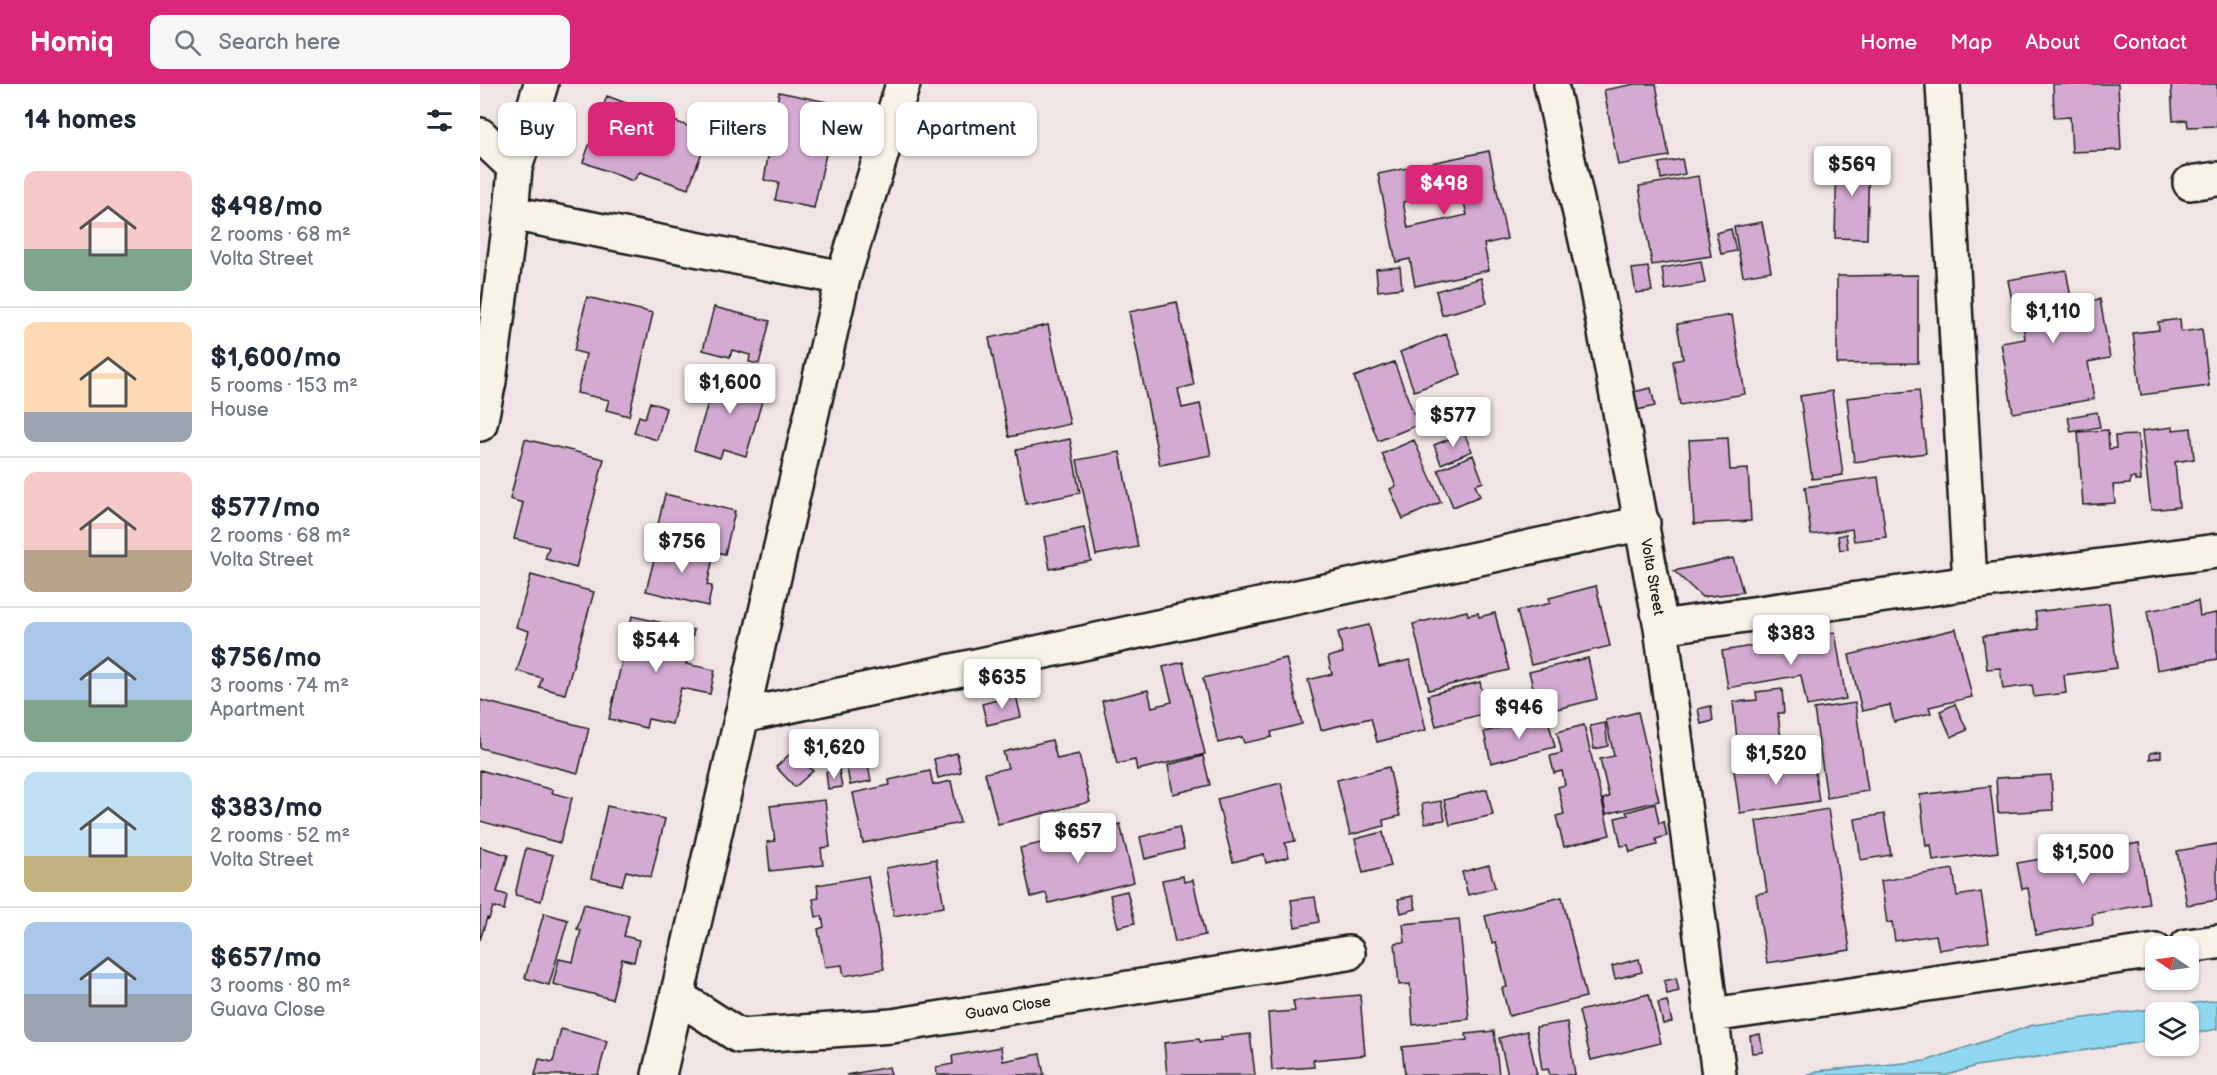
<!DOCTYPE html>
<meta charset="utf-8">
<style>
:root{--surface:#fff;--page:#f6f6f7;--text:#1f2937;--muted:#747a83;--line:#e0e1e3;--accent:#db2777}
body{margin:0;font-family:"Balsamiq Sans",sans-serif;background:var(--page);color:var(--text);height:100vh;display:flex;flex-direction:column;font-size:22px;white-space:nowrap}
*{box-sizing:border-box;margin:0}
p{font-size:20px;color:var(--muted)}
.icon{flex:none;width:33px;height:33px;fill:none;stroke:currentColor;stroke-width:2;stroke-linecap:round;stroke-linejoin:round}
.map{position:relative;flex:1;overflow:hidden}
.sheet{display:flex;flex-direction:column;background:var(--surface);width:480px}
.sheet>*{flex:none}
.banner{position:absolute;left:18px;top:18px;width:570px;height:54px;display:flex;gap:12px}
.needle{width:39px;rotate:283deg}
.buttons{position:absolute;left:1665px;top:852px;display:grid;gap:12px}
.buttons a{display:grid;place-items:center;width:54px;height:54px;border-radius:12px;background:var(--surface);box-shadow:0 2px 4px #0004;font-size:30px}
.price{position:absolute;translate:-50% -51px;padding:0 14px;border-radius:6px;background:#fff;color:#222;font-size:20px;line-height:39px;filter:drop-shadow(0 2px 3px #0008)}
.price::after{content:'';position:absolute;left:50%;top:36px;width:18px;height:14px;margin-left:-9px;background:inherit;clip-path:polygon(0 0,100% 0,50% 100%)}
.price.current{background:var(--accent);color:#fff}
ul{padding:0;list-style:none}
li{display:flex;align-items:center;gap:18px;height:150px;padding:0 24px}
li+li{border-top:2px solid var(--line)}
li span{display:grid;place-items:center;flex:none;width:168px;height:120px;border-radius:12px;color:#555}
li>.icon{margin-inline-start:auto}
span .icon{width:72px;height:72px;fill:#fffc;stroke-width:1}
li b{font-size:26px}
h2{display:flex;justify-content:space-between;align-items:center;height:72px;padding:0 24px;font-size:26px}
.chip{padding:0 21px;border-radius:12px;background:var(--surface);box-shadow:0 2px 4px #0004;font-size:21px;line-height:54px}
.chip.current{background:var(--accent);color:#fff}
header{display:flex;align-items:center;gap:36px;box-sizing:border-box;height:84px;padding:0 30px;background:var(--accent);color:#fff}
header strong{font-size:28px}
nav{display:flex;gap:33px;margin-inline-start:auto;font-size:21px}
.search{width:420px;height:54px;background:var(--page);display:flex;align-items:center;gap:15px;box-sizing:border-box;padding:0 21px;border-radius:12px;color:var(--muted);font-size:22px}
main{display:flex;flex:1;min-height:0}
.map>svg:first-child{display:block}
</style>
<header>
<strong>Homiq</strong>
<div class="search"><svg class="icon" aria-label="search" viewBox="0 0 24 24"><circle cx="10" cy="10" r="6"/><path d="M15 15l6 6"/></svg>Search here</div>
<nav><a>Home</a><a>Map</a><a>About</a><a>Contact</a></nav>
</header>
<main>
<section class="sheet">
<h2>14 homes<svg class="icon" aria-label="filters" viewBox="0 0 24 24"><path d="M4 7h16M4 17h16"/><circle cx="9" cy="7" r="2"/><circle cx="15" cy="17" r="2"/></svg></h2>
<ul>
<li><span style="background:linear-gradient(#f6c9c9 65%,#7fa58c 0)"><svg class="icon" aria-label="home" viewBox="0 0 24 24"><path d="M3 11l9-7 9 7M6 9v11h12V9"/></svg></span><div><b>$498/mo</b><p>2 rooms · 68 m²</p><p>Volta Street</p></div></li>
<li><span style="background:linear-gradient(#ffd9b3 75%,#9aa5b1 0)"><svg class="icon" aria-label="home" viewBox="0 0 24 24"><path d="M3 11l9-7 9 7M6 9v11h12V9"/></svg></span><div><b>$1,600/mo</b><p>5 rooms · 153 m²</p><p>House</p></div></li>
<li><span style="background:linear-gradient(#f6c9c9 65%,#b9a48a 0)"><svg class="icon" aria-label="home" viewBox="0 0 24 24"><path d="M3 11l9-7 9 7M6 9v11h12V9"/></svg></span><div><b>$577/mo</b><p>2 rooms · 68 m²</p><p>Volta Street</p></div></li>
<li><span style="background:linear-gradient(#a9c7e8 65%,#7fa58c 0)"><svg class="icon" aria-label="home" viewBox="0 0 24 24"><path d="M3 11l9-7 9 7M6 9v11h12V9"/></svg></span><div><b>$756/mo</b><p>3 rooms · 74 m²</p><p>Apartment</p></div></li>
<li><span style="background:linear-gradient(#bfe0f5 70%,#c2b280 0)"><svg class="icon" aria-label="home" viewBox="0 0 24 24"><path d="M3 11l9-7 9 7M6 9v11h12V9"/></svg></span><div><b>$383/mo</b><p>2 rooms · 52 m²</p><p>Volta Street</p></div></li>
<li><span style="background:linear-gradient(#a9c7e8 60%,#9aa5b1 0)"><svg class="icon" aria-label="home" viewBox="0 0 24 24"><path d="M3 11l9-7 9 7M6 9v11h12V9"/></svg></span><div><b>$657/mo</b><p>3 rooms · 80 m²</p><p>Guava Close</p></div></li>
</ul>
</section>
<div class="map">
<svg width="1737" height="991" viewBox="0 0 1737 991">
<rect width="100%" height="100%" fill="#f0e5e4"/>
<filter id="ink" filterUnits="userSpaceOnUse"><feTurbulence type="fractalNoise" baseFrequency=".0167" numOctaves="2"/><feDisplacementMap in="SourceGraphic" scale="12" xChannelSelector="R" yChannelSelector="G"/><feConvolveMatrix kernelMatrix="1 2 1 2 8 2 1 2 1" color-interpolation-filters="sRGB"/></filter>
<g filter="url(#ink)">
<path fill="#90d8f2" stroke="#628d9c" stroke-width="1.5" d="M1737,916V945L1709,951L1708,928H1676L1675,956L1496,982L1468,991H1327L1337,987L1446,977L1553,941Z"/>
<path fill="#d3abd2" stroke="#1c1c1c" stroke-width="1.5" fill-rule="evenodd" d="M1155,0H1176L1189,72L1138,81L1124,6Z
M1573,0H1638L1641,66L1592,68L1590,33L1574,34Z
M1691,0H1737V42L1708,43L1707,36L1693,37Z
M299,8L357,20L334,124L295,116L299,99L284,96Z
M127,12L229,50L208,105L160,88L153,97L103,78Z
M1009,67L1027,155L1004,160L1009,186L935,202L930,175L916,178L898,90ZM981,106L987,131L928,144L923,118Z
M1357,72H1389L1387,155L1355,154Z
M1202,75L1205,90L1181,95L1179,79Z
M1218,92L1231,172L1172,181L1159,102Z
M1282,138L1291,187L1263,192L1254,143Z
M1251,145L1256,167L1241,170L1236,149Z
M1221,177L1225,199L1185,206L1182,184Z
M920,183L922,204L898,207L896,185Z
M1168,183L1172,207L1156,209L1152,185Z
M1586,186L1592,220L1620,215L1630,274L1608,278L1614,315L1533,329L1521,259L1545,255L1541,226L1534,227L1528,196Z
M1438,191V279L1357,280V192Z
M1001,194L1007,219L962,231L956,207Z
M107,213L173,229L149,332L126,326L129,316L97,309L106,270L94,267Z
M697,218L714,301L698,305L702,324L720,320L731,371L680,381L649,228Z
M234,223L290,237L279,280L269,278L270,271L252,266L250,273L223,266Z
M1252,231L1265,310L1200,321L1193,277L1203,275L1197,240Z
M1700,235L1701,248L1722,245L1729,302L1661,311L1653,249L1679,246L1678,238Z
M568,241L590,340L529,353L509,254Z
M966,250L981,290L934,307L920,268Z
M914,278L938,341L898,357L874,293Z
M238,285L287,300L266,372L243,365L240,374L214,366Z
M1171,304L1175,322L1157,326L1153,308Z
M1439,306L1446,369L1374,378L1367,314Z
M1352,307L1363,391L1332,395L1320,312Z
M170,318L186,324L177,356L154,349L159,332L165,334Z
M1617,328L1620,343L1591,348L1588,333Z
M1693,343V346L1711,344L1714,375L1695,378L1699,423L1671,426L1662,347Z
M1628,346L1629,365L1636,364L1635,352L1658,351L1661,397H1655V394H1650V400L1633,401L1635,419L1603,421L1598,348Z
M984,349L992,367L961,380L954,361Z
M1248,354L1250,386L1268,385L1271,437L1214,440L1209,356Z
M45,355L124,375L96,484L65,475L69,463L34,455L43,419L30,415Z
M590,355L600,409L546,420L536,366Z
M934,356L961,418L923,435L910,405L916,402L902,370Z
M640,368L658,463L616,471L597,376Z
M993,371L1003,398L995,401L1000,412L973,423L958,386Z
M1398,393L1406,453L1374,457L1372,445L1331,451L1325,403Z
M185,410L255,427L245,470L180,455L182,446L177,445Z
M604,444L611,477L570,485L564,453Z
M1366,450L1368,465L1360,466L1358,452Z
M191,460L234,470L227,501L232,502L228,522L166,507L177,464L190,467Z
M1253,474L1263,508L1222,513L1194,487Z
M51,491L114,508L85,610L59,603L62,594L37,587L49,547L36,543Z
M1116,502L1130,562L1051,581L1037,527L1071,519L1069,514Z
M1718,517L1720,532L1737,529V575L1677,586L1667,527Z
M1629,519L1637,584L1584,591L1586,609L1554,613L1552,601L1523,605L1520,584L1507,585L1503,552L1558,545L1555,528Z
M987,527L988,531L998,529L999,533L1015,529L1029,586L949,606L933,540Z
M152,532L214,546L206,580L235,586L230,610L201,604L192,640L168,635L166,644L129,635Z
M889,541L899,583L930,576L946,646L897,658L891,634L841,646L828,596L852,590L848,573L863,569L858,548Z
M1476,545L1492,613L1449,623L1451,629L1414,638L1410,621L1382,627L1369,571Z
M1355,548L1366,615L1327,622L1321,591L1248,604L1242,567Z
M806,574L822,640L791,648L792,653L764,659L762,653L738,659L723,594Z
M1108,574L1117,615L1073,626L1069,608L1055,611L1049,588Z
M703,578L725,670L657,686L655,676L637,680L622,617L668,606L672,623L692,618L683,583Z
M1000,598L1007,629L956,642L948,611Z
M1302,605L1304,629H1298L1303,674L1289,675L1288,662L1258,665L1253,618L1277,616L1276,608Z
M536,611L541,633L507,641L502,620Z
M0,616L109,644L98,689L0,664Z
M1375,619L1388,707L1347,714L1334,625Z
M1475,620L1487,646L1471,653L1460,627Z
M1231,622L1233,637L1221,640L1218,625Z
M1158,628L1179,717L1126,730L1123,715L1129,713L1120,675L1134,672L1126,636Z
M1067,632L1075,663L1011,679L1004,648Z
M1125,639L1128,662L1114,665L1110,642Z
M1104,641L1130,751L1084,763L1076,732L1084,730L1078,703L1085,701L1082,687L1074,689L1070,672L1082,669L1077,648Z
M572,656L577,675L599,670L610,718L518,740L505,689L528,684L523,668Z
M314,666L333,687L315,703L296,683Z
M1681,667V673L1670,675V669Z
M477,669L481,688L458,694L454,675Z
M723,672L730,701L693,710L688,681Z
M1333,675L1339,717L1260,729L1254,686Z
M387,676L391,697L370,701L366,679Z
M909,683L920,732L903,736L904,742L870,751L857,696Z
M0,686L73,706L72,709L92,714L80,759L0,737Z
M359,686L362,703L348,705L346,688Z
M450,687L453,701L471,697L480,739L383,759L373,709L410,701L409,696Z
M1571,691L1573,726L1518,729L1516,694Z
M801,699L815,757L805,759L809,773L786,779L784,770L753,778L737,715Z
M1510,702L1518,768L1453,777L1451,761L1446,762L1440,711Z
M1007,705L1013,731L970,741L964,716Z
M345,716L350,763L341,764L343,781L290,787L287,758L295,757L290,722Z
M961,717L965,736L945,739L942,720Z
M1175,720L1179,739L1184,738L1187,752L1176,755L1177,761L1150,768L1148,761L1141,762L1135,734L1148,731L1146,728Z
M127,722L185,735L171,793L146,787L142,801L111,794Z
M1348,725L1370,866L1287,879L1276,810L1287,808L1276,737Z
M1404,730L1411,771L1381,776L1375,735Z
M640,740L654,798L569,819L566,809L551,813L540,764Z
M699,743L704,765L665,775L660,753Z
M903,748L911,782L883,789L875,755Z
M1614,758L1616,767L1659,759L1669,820L1612,830L1613,840L1556,851L1548,804L1542,805L1537,779L1584,771L1583,764Z
M1737,760V816L1707,821L1697,767Z
M0,763L28,771L17,808L27,811L24,826L13,823L9,835L7,834L0,856Z
M46,764L73,771L61,817L35,811Z
M456,775L464,823L414,832L406,784Z
M1009,781L1015,804L988,811L982,788Z
M1473,785L1477,812L1501,808L1509,858L1459,866L1456,851L1415,857L1412,838L1407,839L1401,797Z
M388,792L404,885L364,892L362,881L345,883L338,845L344,843L342,832L336,833L333,815L339,814L337,801Z
M703,792L704,798L713,796L725,851L695,858L682,796Z
M647,807L655,839L638,843L630,811Z
M933,812L936,825L921,829L918,815Z
M835,813L839,838L815,843L811,816Z
M1082,813L1106,913L1029,932L1022,904L1027,903L1016,858L1012,859L1005,832Z
M104,820L149,831L144,852L159,856L154,878L142,875L132,915L73,900L79,875L93,878L101,846L97,845Z
M64,829L88,836L69,901L45,894Z
M979,835L989,935L933,941L930,900L919,901L915,859L925,858L923,840Z
M1159,875L1162,888L1135,895L1132,882Z
M1196,894L1199,907L1187,910L1184,897Z
M1169,910L1181,959L1111,976L1099,927Z
M880,911L885,971L833,976L834,983L792,986L788,929L815,927L813,917Z
M1187,917L1192,938L1183,940L1178,919Z
M1087,938L1095,991H1070L1068,985L1062,986L1056,943Z
M81,945L127,957L118,991H55L59,975L73,978Z
M1014,947L1019,991H925L922,963L987,956L986,950Z
M1047,947L1057,991H1028L1019,954Z
M770,950L775,991H687L684,959L719,955L720,958L742,956L741,953Z
M1280,950L1283,968L1272,969L1270,952Z
M521,963L523,977L560,970L564,991H457L456,983L473,980L472,972Z
M409,983L411,991H366Z"/>
<g fill="none" stroke-linecap="round" stroke-linejoin="round">
<g stroke="#1c1c1c" stroke-width="38">
<path id="minor" d="M1071,0L1115,196L1181,543L1239,991
M1463,0L1490,499
M0,51L35,84
M1710,99L1737,95
M31,129L363,194
M0,340L9,297L31,129L35,84L61,0
M1181,543L1490,499L1737,467
M262,632L1163,439
M1707,862L1737,858
M197,912L259,952L412,942L868,869
M1232,931L1676,867
M179,991L363,194L423,0"/>
</g>
<use href="#minor" stroke="#f7f3e8" stroke-width="33"/>
</g>
</g>
<g text-anchor="middle" dominant-baseline="central" stroke-width="6" stroke-linejoin="round" paint-order="stroke">
<g font-size="15" fill="#1c1c1c" stroke="#f7f3e8">
<text transform="translate(1172 493) rotate(80)">Volta Street</text>
<text transform="translate(528 924) rotate(-9)">Guava Close</text>
</g>
</g>
</svg>
<div class="buttons">
<a><svg class="needle" viewBox="-14 -14 28 28"><path d="M0-13l5 13h-10z" fill="#e53935"/><path d="M0 13l5-13h-10z" fill="#747a83"/></svg></a>
<a><svg class="icon" aria-label="layers" viewBox="0 0 24 24"><path d="M12 4l9 5-9 5-9-5zM3 14l9 5 9-5"/></svg></a>
</div>
<b class="price" style="left:1372px;top:113px">$569</b>
<b class="price current" style="left:964px;top:132px">$498</b>
<b class="price" style="left:1573px;top:260px">$1,110</b>
<b class="price" style="left:250px;top:331px">$1,600</b>
<b class="price" style="left:973px;top:364px">$577</b>
<b class="price" style="left:202px;top:490px">$756</b>
<b class="price" style="left:1311px;top:582px">$383</b>
<b class="price" style="left:176px;top:589px">$544</b>
<b class="price" style="left:522px;top:626px">$635</b>
<b class="price" style="left:1039px;top:656px">$946</b>
<b class="price" style="left:354px;top:696px">$1,620</b>
<b class="price" style="left:1296px;top:702px">$1,520</b>
<b class="price" style="left:598px;top:780px">$657</b>
<b class="price" style="left:1603px;top:801px">$1,500</b>
<div class="banner">
<a class="chip">Buy</a>
<a class="chip current">Rent</a>
<a class="chip">Filters</a>
<a class="chip">New</a>
<a class="chip">Apartment</a>
</div>
</div>
</main>
